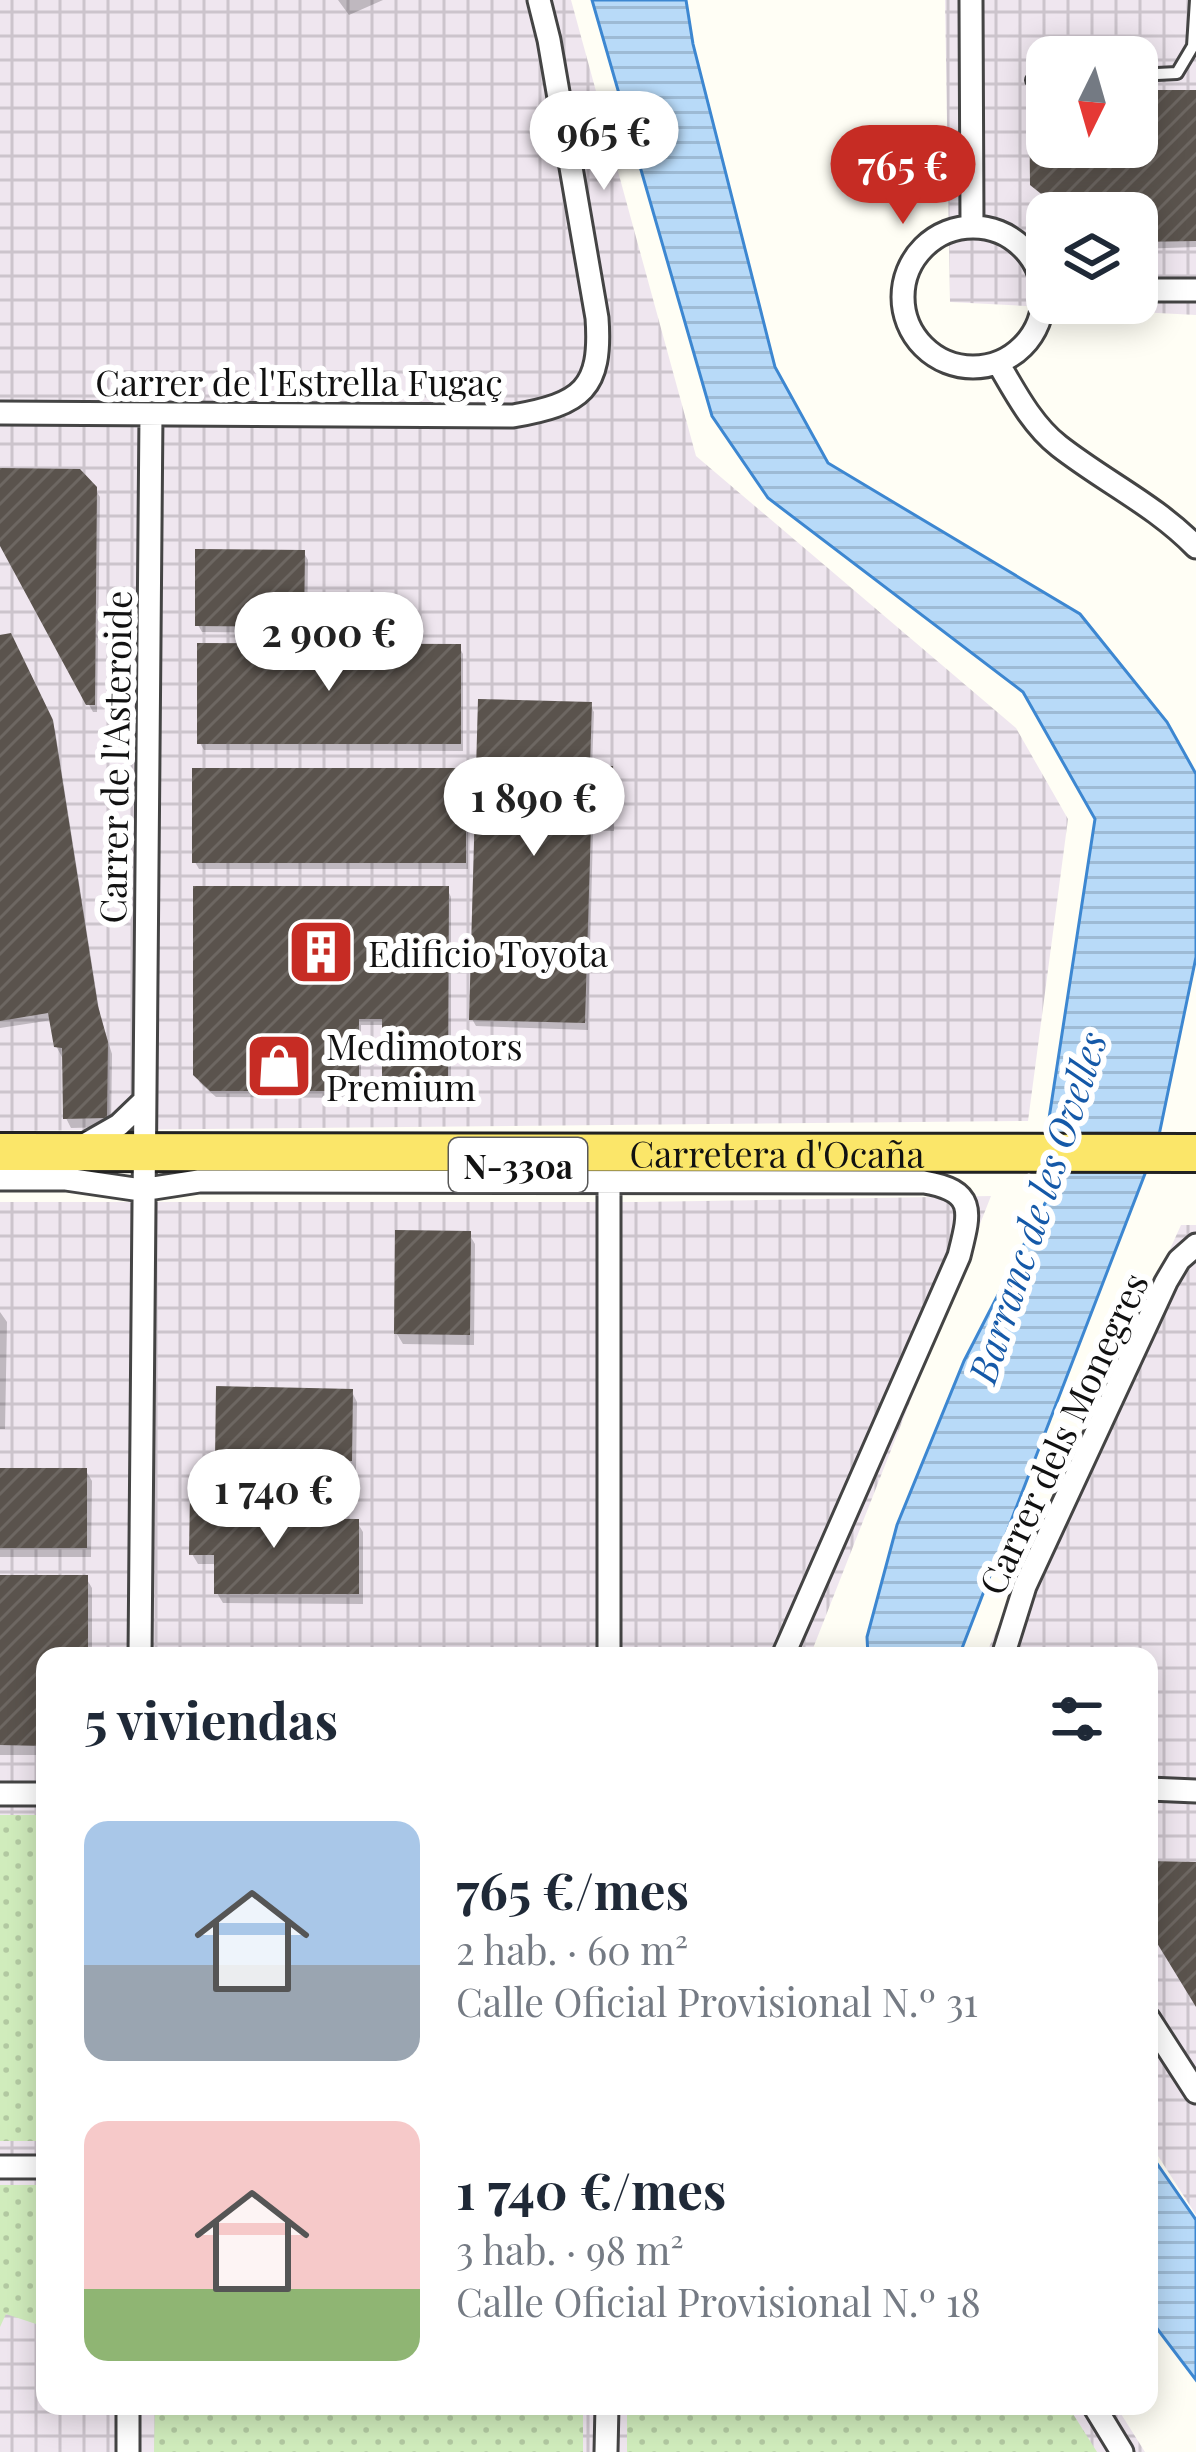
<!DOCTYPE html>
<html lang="es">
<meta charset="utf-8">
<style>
:root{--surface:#fff;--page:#f6f6f7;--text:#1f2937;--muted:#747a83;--accent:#c62c24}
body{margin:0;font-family:"Playfair Display",serif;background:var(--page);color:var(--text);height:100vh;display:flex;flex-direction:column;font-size:45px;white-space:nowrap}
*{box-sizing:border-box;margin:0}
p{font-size:39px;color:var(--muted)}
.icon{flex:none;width:66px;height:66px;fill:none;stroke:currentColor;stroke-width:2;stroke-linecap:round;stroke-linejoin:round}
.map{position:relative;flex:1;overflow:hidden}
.details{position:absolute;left:36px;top:1647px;width:1122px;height:768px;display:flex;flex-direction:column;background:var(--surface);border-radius:24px;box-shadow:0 6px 30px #0003}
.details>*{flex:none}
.needle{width:78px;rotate:185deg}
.controls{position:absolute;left:1026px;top:36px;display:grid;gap:24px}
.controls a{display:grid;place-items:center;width:132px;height:132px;border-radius:24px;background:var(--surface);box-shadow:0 6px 30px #0003;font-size:60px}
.price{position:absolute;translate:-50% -102px;padding:0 27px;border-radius:42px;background:#fff;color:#222;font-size:39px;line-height:78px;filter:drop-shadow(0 3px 6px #0008)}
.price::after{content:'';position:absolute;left:50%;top:72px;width:36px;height:27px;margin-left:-18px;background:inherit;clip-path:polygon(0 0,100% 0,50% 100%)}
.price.current{background:var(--accent);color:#fff}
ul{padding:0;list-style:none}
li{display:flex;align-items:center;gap:36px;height:300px;padding:0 48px}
li span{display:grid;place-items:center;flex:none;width:336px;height:240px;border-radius:24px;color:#555}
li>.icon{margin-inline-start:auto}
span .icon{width:144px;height:144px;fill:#fffc;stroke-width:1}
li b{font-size:51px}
h2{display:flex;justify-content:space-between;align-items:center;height:144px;padding:0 48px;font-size:51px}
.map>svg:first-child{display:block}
</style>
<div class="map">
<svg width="1196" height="2452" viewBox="0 0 1196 2452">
<defs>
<pattern id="industrial-grid" width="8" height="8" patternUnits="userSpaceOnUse" patternTransform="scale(3)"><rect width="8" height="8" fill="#efe6ef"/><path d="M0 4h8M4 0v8" fill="none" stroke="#ccc4cc"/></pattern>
<pattern id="grass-dots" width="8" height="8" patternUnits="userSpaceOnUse" patternTransform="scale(3)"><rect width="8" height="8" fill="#d0ecbc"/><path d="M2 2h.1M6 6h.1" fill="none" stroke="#b2c9a1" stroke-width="1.8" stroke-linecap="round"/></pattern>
<pattern id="water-rules" width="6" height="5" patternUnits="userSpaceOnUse" patternTransform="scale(3)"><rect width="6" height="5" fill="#b8daf8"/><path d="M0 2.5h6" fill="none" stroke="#9dbad4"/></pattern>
<pattern id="building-hatch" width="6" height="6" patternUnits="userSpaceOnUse" patternTransform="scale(3)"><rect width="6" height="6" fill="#5a534d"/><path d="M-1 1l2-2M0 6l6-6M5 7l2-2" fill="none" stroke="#6d6762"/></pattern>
</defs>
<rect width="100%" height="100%" fill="#fffef5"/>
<path fill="url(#industrial-grid)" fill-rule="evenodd" d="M0,0H571L696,456L1016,728L1068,819L1028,1121L0,1131Z
M945,0H1196V315L950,302ZM1047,57H1137V147H1047ZM1047,213H1137V303H1047Z
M991,1196L810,1656H45V2406H1116L1145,2452H0V1202H640Z
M1181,1225H1196V2215L1149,2142V1656H985Z"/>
<path fill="url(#grass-dots)" d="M0,1815H45V2141H0Z
M0,2185H45V2327L6,2314L0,2327Z
M155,2406H583V2452H154Z
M627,2406H1068L1097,2452H627Z"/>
<path fill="url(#water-rules)" stroke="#3d87d1" stroke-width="3" d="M592,0H686L693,44L775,367L828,463L1080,614L1167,722L1196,774V957L1158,1140L959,1656H868L867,1637L897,1525L964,1361L1056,1182L1048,1125L1095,819L1023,692L768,498L712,416Z
M1149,2152L1196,2220V2380L1149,2318Z"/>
<path fill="#0003" d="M338,0H383L349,15Z
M1047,93V147H1137V93L1196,95V247L1137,249V213H1069L1033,184Z
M0,472L95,489L100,497L97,712H93L0,540Z
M304,553L308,560L307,633L202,632L198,625Z
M0,638L14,644L55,730L100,1016L112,1054L111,1127L71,1128L66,1118L62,1057L56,1046L52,1020L0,1028Z
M459,647L463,654V751L204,750L200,743Z
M590,705L594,712L592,769H611L615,776L614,831H593L588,1030L476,1026L472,1019Z
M464,771L468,778V869H199L195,862Z
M447,889L451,897V1095H389L385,1088V1025H361V1098L216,1097L200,1083L196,1075Z
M469,1234L475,1244L474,1345L403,1344L397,1334Z
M0,1312L7,1322L5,1429H0Z
M352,1392L357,1402L356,1470L224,1468L218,1458Z
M0,1471H86L92,1481L91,1557H0Z
M231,1495L237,1505L236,1521L357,1522L363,1532V1604L223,1603L217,1593V1564H198L192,1554Z
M0,1578H86L92,1588V1656H45V1755H0Z"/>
<path fill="url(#building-hatch)" d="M1029,90H1047V147H1137V90H1196V241L1137,242V213H1065L1030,185Z
M0,468L80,469L97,487L95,705H86L0,546Z
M195,549L305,550L304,627L195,626Z
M11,633L53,720L98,1006L108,1042L107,1118L63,1119L62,1048L54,1047L48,1013L0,1021V635Z
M197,643L461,644V744H197Z
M478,699L592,702L590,766H613L611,825L591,824L585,1023L469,1020Z
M192,768H466V863H192Z
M193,886H449L448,1089L382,1088V1019H359V1091H210L193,1075Z
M395,1230L471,1231L470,1335L394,1334Z
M216,1386L353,1389L352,1461L215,1459Z
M0,1468H87V1548H0Z
M190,1492H232V1518L359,1519V1594H214V1555H189Z
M0,1575H88V1656H45V1746L0,1745Z
M1149,1861L1196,1862V2007L1149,1930Z"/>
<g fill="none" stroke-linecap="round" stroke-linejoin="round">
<g stroke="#444" stroke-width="16">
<path id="lane" d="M1137,75L1177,73L1193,46L1196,0
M1032,80L1047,79"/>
</g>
<g stroke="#444" stroke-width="27">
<path id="street" d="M971,0L972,225
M903 297a70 70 0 1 1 140 0a70 70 0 1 1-140 0Z
M1137,290H1196
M998,363C1015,392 1032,425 1059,446C1105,482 1155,505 1196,547
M0,413L513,416C582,404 602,389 597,318L549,40L539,0
M77,1149L119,1125L144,1101
M0,1179H66L141,1190L199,1181L924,1182C977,1191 970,1212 959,1256L783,1656
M609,1184V1656
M140,1656L151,414
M1003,1656L1025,1586L1166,1282L1179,1260L1196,1245
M1149,1789L1196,1791
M0,1794H45
M1149,2019L1196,2092
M0,2167H45
M128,2406V2452
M1094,2406L1122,2452
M606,2452L607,2406"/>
</g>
<g stroke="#222" stroke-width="42">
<g id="primary">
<path id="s1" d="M0,1152L1196,1153"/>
</g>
</g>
<use href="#lane" stroke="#fff" stroke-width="10"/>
<use href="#street" stroke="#fff" stroke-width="21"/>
<use href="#primary" stroke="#fbe669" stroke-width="36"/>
</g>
<defs>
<g id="building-square" transform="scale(3.45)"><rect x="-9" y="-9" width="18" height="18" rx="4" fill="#c62c24" stroke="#fff"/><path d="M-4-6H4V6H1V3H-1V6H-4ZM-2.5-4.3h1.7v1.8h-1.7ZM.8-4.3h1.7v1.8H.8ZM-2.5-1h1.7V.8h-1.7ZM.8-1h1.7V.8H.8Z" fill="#fff"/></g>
<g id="shop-square" transform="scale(3.45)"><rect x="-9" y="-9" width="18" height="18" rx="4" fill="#c62c24" stroke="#fff"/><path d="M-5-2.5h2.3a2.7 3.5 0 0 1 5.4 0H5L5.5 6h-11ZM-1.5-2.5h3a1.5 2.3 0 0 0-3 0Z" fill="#fff"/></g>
</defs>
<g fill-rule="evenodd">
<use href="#building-square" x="321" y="952"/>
<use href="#shop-square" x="279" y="1066"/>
</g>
<g text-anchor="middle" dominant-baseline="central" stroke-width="12" stroke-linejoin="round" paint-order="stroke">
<rect fill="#fff" stroke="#585858" stroke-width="3" x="449" y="1138" width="138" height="54" rx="9"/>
<g font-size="33" font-weight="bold" fill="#111">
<text x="518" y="1165">N-330a</text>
</g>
<g font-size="36" fill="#111" stroke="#fff">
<text x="299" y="381">Carrer de l'Estrella Fugaç</text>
<text transform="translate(114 757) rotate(-89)">Carrer de l'Asteroide</text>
<text stroke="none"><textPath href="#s1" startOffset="777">Carretera d'Ocaña</textPath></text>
<text transform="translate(1062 1433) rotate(-65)">Carrer dels Monegres</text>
</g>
<g font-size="36" fill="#111" stroke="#fff" text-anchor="start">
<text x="368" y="952">Edificio Toyota</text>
<text x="326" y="1045">Medimotors<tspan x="326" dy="41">Premium</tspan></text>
</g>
<g font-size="39" font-style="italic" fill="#1559a8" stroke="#fff">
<text transform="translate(1036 1207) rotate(-72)">Barranc de les Ovelles</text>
</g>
</g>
</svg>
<div class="controls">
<a><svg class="needle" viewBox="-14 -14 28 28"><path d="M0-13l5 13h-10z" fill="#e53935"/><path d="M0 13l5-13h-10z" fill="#747a83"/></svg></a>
<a><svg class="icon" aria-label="layers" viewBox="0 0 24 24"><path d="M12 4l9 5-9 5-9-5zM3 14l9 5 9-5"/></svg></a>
</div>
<b class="price" style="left:604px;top:193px">965 €</b>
<b class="price current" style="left:903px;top:227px">765 €</b>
<b class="price" style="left:329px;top:694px">2 900 €</b>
<b class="price" style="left:534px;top:859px">1 890 €</b>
<b class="price" style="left:274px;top:1551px">1 740 €</b>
<section class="details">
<h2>5 viviendas<svg class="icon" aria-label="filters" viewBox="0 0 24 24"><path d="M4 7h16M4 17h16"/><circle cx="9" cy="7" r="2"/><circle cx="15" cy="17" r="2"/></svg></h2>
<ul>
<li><span style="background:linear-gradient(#a9c7e8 60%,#9aa5b1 0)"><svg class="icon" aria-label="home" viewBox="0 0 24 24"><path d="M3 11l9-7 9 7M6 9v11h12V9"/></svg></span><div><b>765 €/mes</b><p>2 hab. · 60 m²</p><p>Calle Oficial Provisional N.º 31</p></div></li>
<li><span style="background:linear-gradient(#f6c9c9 70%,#8fb573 0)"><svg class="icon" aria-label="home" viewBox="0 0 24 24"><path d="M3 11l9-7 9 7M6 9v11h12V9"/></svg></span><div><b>1 740 €/mes</b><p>3 hab. · 98 m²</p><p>Calle Oficial Provisional N.º 18</p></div></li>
</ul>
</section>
</div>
